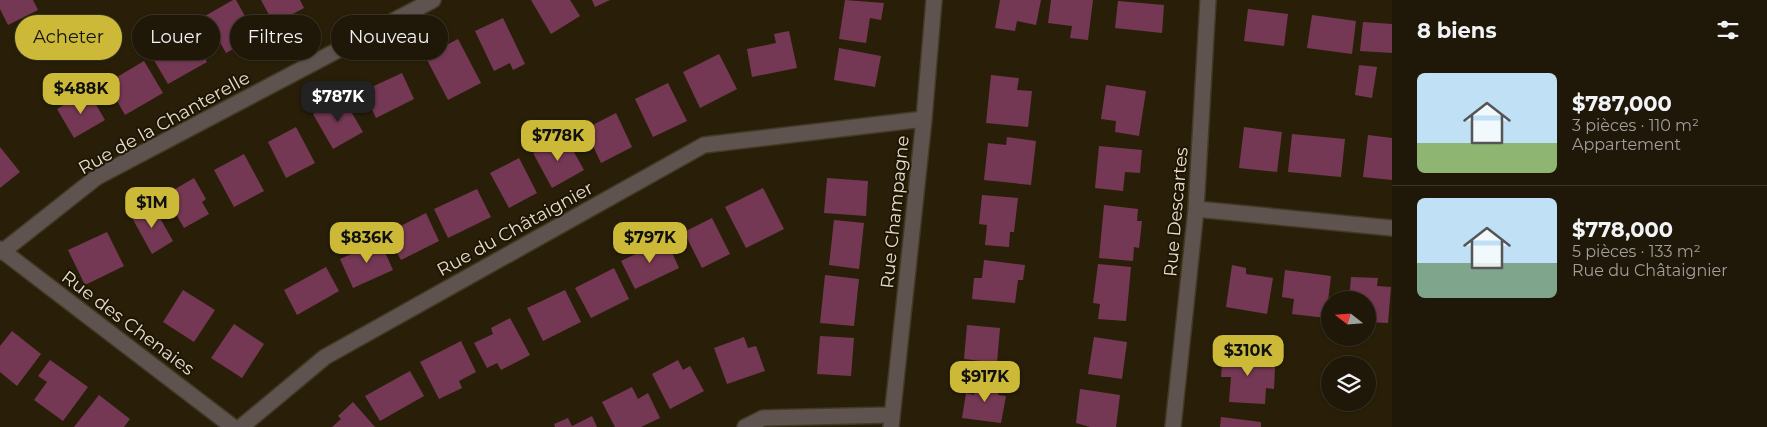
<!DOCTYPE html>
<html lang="fr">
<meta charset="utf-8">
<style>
:root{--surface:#1f1707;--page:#272011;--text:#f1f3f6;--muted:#a19f9b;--line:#3c3628;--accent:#ccb938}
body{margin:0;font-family:Montserrat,sans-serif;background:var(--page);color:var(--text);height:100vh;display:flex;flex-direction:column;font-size:19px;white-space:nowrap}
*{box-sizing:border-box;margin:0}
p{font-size:16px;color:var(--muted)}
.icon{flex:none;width:28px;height:28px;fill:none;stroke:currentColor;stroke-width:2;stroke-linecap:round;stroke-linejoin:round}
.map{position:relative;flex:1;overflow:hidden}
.details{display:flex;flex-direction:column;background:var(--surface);width:375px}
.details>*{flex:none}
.banner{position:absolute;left:15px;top:15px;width:475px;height:45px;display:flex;gap:10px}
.needle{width:32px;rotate:287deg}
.controls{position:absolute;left:1321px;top:291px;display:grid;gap:10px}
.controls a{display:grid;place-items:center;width:55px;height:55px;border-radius:50%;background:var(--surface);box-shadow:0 1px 4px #0004,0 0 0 1px var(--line);font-size:25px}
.price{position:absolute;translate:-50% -42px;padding:0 11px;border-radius:10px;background:var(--accent);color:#111;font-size:16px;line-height:32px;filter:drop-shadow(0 1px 2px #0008)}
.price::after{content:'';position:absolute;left:50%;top:30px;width:15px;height:11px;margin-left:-8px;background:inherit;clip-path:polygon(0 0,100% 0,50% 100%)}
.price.on{background:#222;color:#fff}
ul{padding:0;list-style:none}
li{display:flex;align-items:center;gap:15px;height:125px;padding:0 25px}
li+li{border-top:1px solid var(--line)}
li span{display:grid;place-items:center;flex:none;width:140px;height:100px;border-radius:8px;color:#555}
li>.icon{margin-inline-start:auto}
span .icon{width:60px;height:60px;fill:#fffc;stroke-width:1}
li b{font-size:21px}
h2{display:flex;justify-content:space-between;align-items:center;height:60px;padding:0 25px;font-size:21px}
.chip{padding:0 18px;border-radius:22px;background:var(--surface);box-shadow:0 1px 4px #0004,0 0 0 1px var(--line);font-size:18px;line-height:45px}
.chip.on{background:var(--accent);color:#111}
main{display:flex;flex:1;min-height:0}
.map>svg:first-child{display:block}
</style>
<main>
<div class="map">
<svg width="1392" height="427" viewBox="0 0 1392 427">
<rect width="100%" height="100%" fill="#291f09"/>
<path fill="#753854" d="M0,0H33L38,10L8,25L0,9Z
M233,0H236L256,36L226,53L205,16Z
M261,0H300L304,8L274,24Z
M531,0H570L580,16L551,34Z
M592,0H610L595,7Z
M845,0L884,3L881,20L870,18L866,43L839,39Z
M1000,0H1041L1036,25L1017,21L1015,31L995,28Z
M1051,0H1093L1088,40L1070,38L1072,26L1048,23Z
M1118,1L1164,5L1162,33L1115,28Z
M1248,9L1288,14L1284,46L1244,41Z
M1312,15L1356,21L1352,54L1307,48Z
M503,18L525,64L513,70L510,63L494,71L475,31Z
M1363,22L1392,24V53L1360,51Z
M188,28L207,62L168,84L148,50Z
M789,31L797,68L752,77L747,49L776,43L774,34Z
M458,39L481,83L448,100L425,56Z
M839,48L881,56L875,87L834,80Z
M719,54L737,89L700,108L683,72Z
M144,61L163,93L125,115L107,83Z
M1359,65L1377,67L1372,98L1355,95Z
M402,73L414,99L376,118L363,91Z
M991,75L1019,78L1017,90L1032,91L1028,127L986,123Z
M668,83L687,121L653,137L635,99Z
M1106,85L1146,91L1139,136L1115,132L1116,121L1101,119Z
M88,91L105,120L74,138L57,109Z
M342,96L363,132L333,149L313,114Z
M616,113L632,147L601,163L585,129Z
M296,127L315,163L286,178L268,142Z
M1244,127L1282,132L1277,172L1239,168Z
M1292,134L1345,139L1341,177L1288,172Z
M1368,135L1392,138V180L1363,177Z
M565,136L584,170L552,188L533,153Z
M1007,137L1036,141L1031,185L984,180L988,143L1006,145Z
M1099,146L1142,150L1140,173L1125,172L1123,191L1095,188Z
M0,147L20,172L0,188Z
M244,154L264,191L234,207L214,170Z
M519,158L537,193L509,208L490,173Z
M194,178L206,199L202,202L209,214L184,228L165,195Z
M827,178L868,181L866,216L824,213Z
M763,188L784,229L746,248L725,207Z
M477,189L491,217L448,238L434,209Z
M982,195L1018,198L1014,232H1010L1009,247L985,245L987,225L979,224Z
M152,204L173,241L152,254L131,216Z
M1104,205L1138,209L1137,221H1142L1139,248L1134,247L1133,261L1099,258Z
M426,213L439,241L401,260L387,233Z
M712,218L730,254L702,268L684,232Z
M834,220L864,223L859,269L829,265Z
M107,232L124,266L85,285L68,250Z
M666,239L679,268L635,289L621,261Z
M380,241L393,270L353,288L340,259Z
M984,260L1025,265L1023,280H1018L1015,303L972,299L974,278H982Z
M1098,264L1131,267L1126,321L1098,319L1100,304L1093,303Z
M1232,265L1246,268V274L1273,278L1267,314L1226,307Z
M326,267L339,291L297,315L284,290Z
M614,268L629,299L591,318L575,288Z
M1285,270L1331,276L1326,318L1292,314L1294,299L1282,297Z
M825,275L859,279L854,326L820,323Z
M1351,277L1378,278L1377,286L1391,287L1388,323L1368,322V300H1349Z
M183,290L215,310L194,342L163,322Z
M565,290L581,322L543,341L527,308Z
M510,318L530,355L501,370L497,363L487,368L474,343L493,334L491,328Z
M234,324L264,344L242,378L211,358Z
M967,325L1000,328L997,363L964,359Z
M12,331L41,354L17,386L0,372V346Z
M820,336L854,338L851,376L817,374Z
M744,337L748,348L756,346L765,371L727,384L714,348Z
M1094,337L1127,342L1122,379L1088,374Z
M461,341L476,372L459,381L462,388L439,399L420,362Z
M1223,351L1265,354L1264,366L1275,367L1274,389L1266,388L1265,404L1229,402L1231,377H1221Z
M50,360L88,387L63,421L34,400L47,382L38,376Z
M678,360L683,370L690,366L704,391L670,409L652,374Z
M410,371L424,396L380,421L365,396Z
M976,379L1000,383L998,395L1006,396L1001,423L962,418L966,393L974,395Z
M632,387L638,399L648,393L660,418L641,427H615L602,402Z
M1080,389L1120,395L1116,427H1090L1076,423Z
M99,395L130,419L124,427H74Z
M353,402L375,427H332L341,419L338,416Z
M592,416L597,427H555L554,424L568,418L572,426Z
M1221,417L1261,422V427H1220Z"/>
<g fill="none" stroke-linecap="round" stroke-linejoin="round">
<g stroke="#433a25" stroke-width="18">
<path id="minor" d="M1196,209L1392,228
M0,249L233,427
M2,252L97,177L433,0
M241,427L325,357L704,145L924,119
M745,427L763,418L891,415
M891,427L924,119L934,0
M1173,427L1196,209L1208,0"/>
</g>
<use href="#minor" stroke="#5f534f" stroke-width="15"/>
</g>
<g text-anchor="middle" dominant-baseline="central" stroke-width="4" stroke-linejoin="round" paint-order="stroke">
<g font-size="18" fill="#e4ded1" stroke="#1f1502">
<text transform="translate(164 123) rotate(-29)">Rue de la Chanterelle</text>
<text transform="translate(895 212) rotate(-84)">Rue Champagne</text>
<text transform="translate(1176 212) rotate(-85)">Rue Descartes</text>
<text transform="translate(515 229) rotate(-29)">Rue du Châtaignier</text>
<text transform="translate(128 323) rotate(37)">Rue des Chenaies</text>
</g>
</g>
</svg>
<div class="controls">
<a><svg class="needle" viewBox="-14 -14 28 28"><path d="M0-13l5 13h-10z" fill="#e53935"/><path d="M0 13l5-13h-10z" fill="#a19f9b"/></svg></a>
<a><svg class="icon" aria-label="layers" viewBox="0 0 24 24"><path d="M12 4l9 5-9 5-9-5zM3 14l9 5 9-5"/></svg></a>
</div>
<b class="price" style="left:81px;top:115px">$488K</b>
<b class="price on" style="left:338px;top:123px">$787K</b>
<b class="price" style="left:558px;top:162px">$778K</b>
<b class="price" style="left:152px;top:229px">$1M</b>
<b class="price" style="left:367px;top:264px">$836K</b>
<b class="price" style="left:650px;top:264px">$797K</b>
<b class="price" style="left:1248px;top:377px">$310K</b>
<b class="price" style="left:985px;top:403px">$917K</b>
<div class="banner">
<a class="chip on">Acheter</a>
<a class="chip">Louer</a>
<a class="chip">Filtres</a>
<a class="chip">Nouveau</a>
</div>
</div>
<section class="details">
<h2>8 biens<svg class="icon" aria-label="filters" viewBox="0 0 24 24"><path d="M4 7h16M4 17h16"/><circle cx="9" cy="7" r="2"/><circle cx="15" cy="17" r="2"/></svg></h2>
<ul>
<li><span style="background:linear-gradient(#bfe0f5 70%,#8fb573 0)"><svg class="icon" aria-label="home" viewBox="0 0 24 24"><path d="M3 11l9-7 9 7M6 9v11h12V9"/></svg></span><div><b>$787,000</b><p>3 pièces · 110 m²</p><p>Appartement</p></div></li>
<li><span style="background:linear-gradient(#bfe0f5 65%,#7fa58c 0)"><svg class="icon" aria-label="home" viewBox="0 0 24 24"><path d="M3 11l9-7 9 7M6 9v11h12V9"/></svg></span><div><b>$778,000</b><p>5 pièces · 133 m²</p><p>Rue du Châtaignier</p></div></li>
</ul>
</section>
</main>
